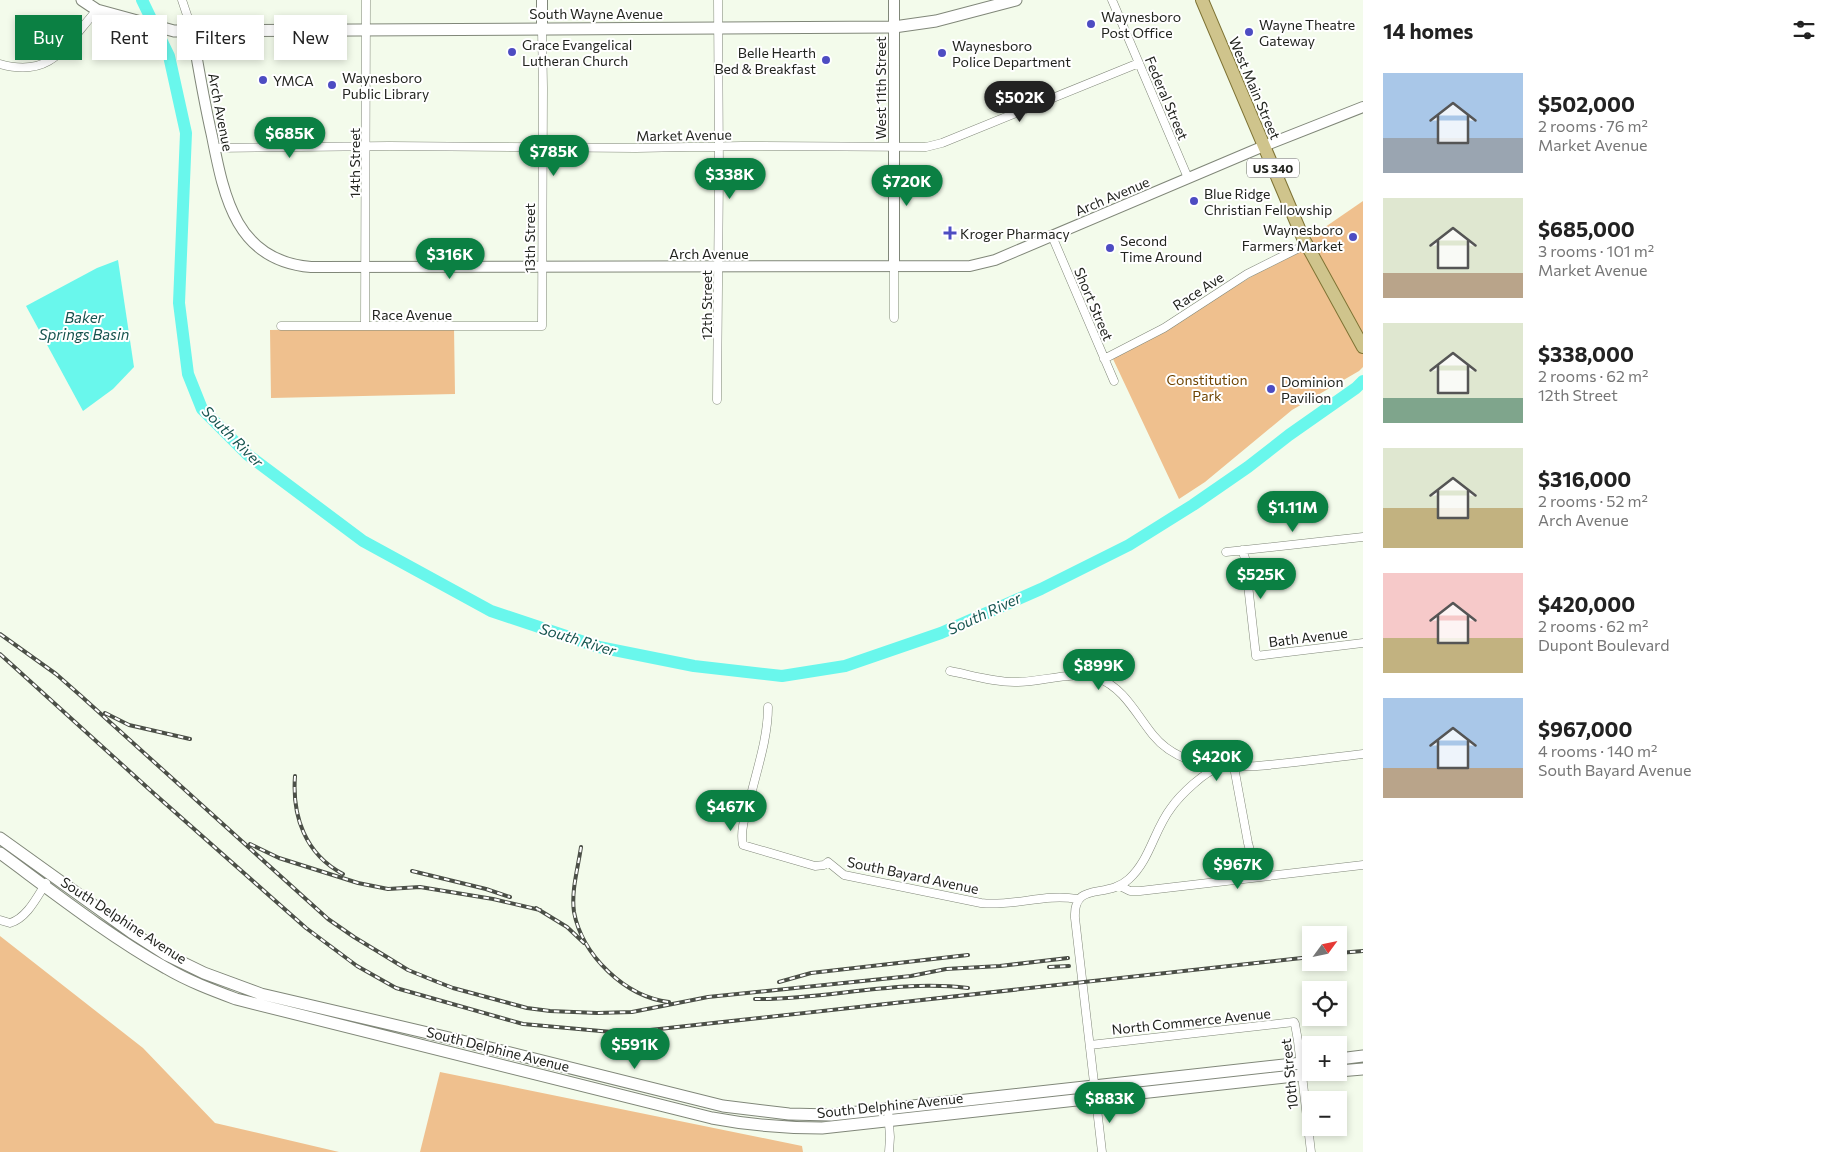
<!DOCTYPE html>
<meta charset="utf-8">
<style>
:root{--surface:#fff;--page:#f6f6f6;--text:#222;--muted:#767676;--accent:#0b8043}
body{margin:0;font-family:Commissioner,sans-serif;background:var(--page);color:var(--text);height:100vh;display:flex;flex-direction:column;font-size:19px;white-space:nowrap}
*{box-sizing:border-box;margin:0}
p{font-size:16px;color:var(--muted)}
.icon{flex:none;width:28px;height:28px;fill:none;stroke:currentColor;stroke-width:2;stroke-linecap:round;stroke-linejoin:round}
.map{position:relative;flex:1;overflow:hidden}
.panel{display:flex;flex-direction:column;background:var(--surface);width:475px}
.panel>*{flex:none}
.hud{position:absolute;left:15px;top:15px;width:475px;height:45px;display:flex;gap:10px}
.needle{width:32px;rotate:57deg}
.buttons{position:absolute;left:1302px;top:926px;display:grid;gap:10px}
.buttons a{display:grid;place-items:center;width:45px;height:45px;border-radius:0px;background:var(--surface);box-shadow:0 2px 8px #0003;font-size:25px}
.price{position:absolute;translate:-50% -42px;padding:0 11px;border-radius:18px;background:var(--accent);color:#fff;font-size:16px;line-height:32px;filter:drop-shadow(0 1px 2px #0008)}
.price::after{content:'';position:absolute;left:50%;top:30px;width:15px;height:11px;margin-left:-8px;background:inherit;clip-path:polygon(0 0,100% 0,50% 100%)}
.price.selected{background:#222;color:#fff}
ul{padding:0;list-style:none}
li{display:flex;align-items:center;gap:15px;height:125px;padding:0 20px}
li span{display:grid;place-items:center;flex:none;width:140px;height:100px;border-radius:0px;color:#555}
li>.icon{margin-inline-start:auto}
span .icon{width:60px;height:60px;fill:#fffc;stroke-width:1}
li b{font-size:21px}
h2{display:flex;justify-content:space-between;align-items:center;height:60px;padding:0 20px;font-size:21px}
.tag{padding:0 18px;border-radius:0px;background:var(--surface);box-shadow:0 2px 8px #0003;font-size:18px;line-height:45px}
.tag.selected{background:var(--accent);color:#fff}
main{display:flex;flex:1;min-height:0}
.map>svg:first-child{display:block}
</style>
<main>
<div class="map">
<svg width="1363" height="1152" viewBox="0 0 1363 1152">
<rect width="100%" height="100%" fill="#f3fbeb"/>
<path fill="#efc08e" d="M1363,201V367L1359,371L1292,410L1205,482L1179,499L1113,359L1300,248L1315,234Z
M454,327L455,394L271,398L270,330Z
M0,936L143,1048L215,1123L339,1152H0Z
M440,1072L802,1146L803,1152H420Z"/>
<path fill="#69f7ec" d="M118,260L134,367L113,389L83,411L26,306L97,268Z"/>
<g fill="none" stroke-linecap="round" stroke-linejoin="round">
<path stroke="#69f7ec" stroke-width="12" d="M142,0L169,56L186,133L179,303L188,374L202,409L248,455L363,541L491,611L599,647L694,666L782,676L845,666L941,633L1041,589L1129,545L1193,505L1248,467L1289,435L1356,388L1363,381"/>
<g stroke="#808779" stroke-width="9">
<path id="minor" d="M182,0L192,30
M1112,0L1188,178
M0,64C53,79 66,44 97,10
M214,148L389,146L636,148L742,146L926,147L942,143L1139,63
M1052,236L1114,381
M894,267V318
M281,326H542L543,88L542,29
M365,326L366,0
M1104,359L1164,328L1247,274L1307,244
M717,400L719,172L718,0
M1242,550L1245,558L1256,656L1363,643
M1226,552L1363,537
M950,671C971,675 996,683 1018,682C1041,682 1076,670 1098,678C1124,688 1136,714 1153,735C1170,756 1194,764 1220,767
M768,707C768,739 756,772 749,803C745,816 740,831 743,845L815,866L824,865L828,862L844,875L981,903C1013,907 1045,893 1077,899
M1234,767L1248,843L1257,876
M1120,886L1130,891H1140L1363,865
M0,920L10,923C27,918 37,897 46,883
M1090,1045L1294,1022L1295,1024L1298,1041L1311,1152
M888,1110L890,1137L889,1152
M1102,1152L1075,918C1073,880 1106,900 1129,879C1150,860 1154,830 1171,808C1180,795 1205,771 1220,767C1226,765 1249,767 1257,766C1293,763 1328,758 1363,754"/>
</g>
<g stroke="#808779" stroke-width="12">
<path id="tertiary" d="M542,29V0
M192,30C198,66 204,101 212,136C224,197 236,261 311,267L970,266L995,260L1264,146L1363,107
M894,267V0"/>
</g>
<g stroke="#808779" stroke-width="13">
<path id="secondary" d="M82,0L97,10L174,31L894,27L936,21L1016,0
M0,838L131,932L167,955L204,973L261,994L458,1040L723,1106L789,1114L831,1115L1311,1062
M0,853C53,892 109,936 166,968C188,981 212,990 236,999L712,1118C749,1125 785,1128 822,1128L1330,1072
M1339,1059L1363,1056
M1339,1071L1363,1069"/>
</g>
<g stroke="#7e7334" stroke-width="14">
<path id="primary" d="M1202,0L1303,238L1363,347"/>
</g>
<use href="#minor" stroke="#fff" stroke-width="8"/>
<use href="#tertiary" stroke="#fff" stroke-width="10"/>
<use href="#secondary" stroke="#fff" stroke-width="11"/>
<use href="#primary" stroke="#cfc48c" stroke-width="12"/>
<g stroke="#4b4f47" stroke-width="4">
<path id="rail" d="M0,634L56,674L81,696L328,919L354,937L382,954L408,970L435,981L453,988L527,1008L550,1011L597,1013L632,1012L708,997L911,976L946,969L1000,966L1068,958
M0,654L150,790L306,928L357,966L396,988L523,1024L623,1033L1311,957
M105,713L129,725L190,739
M295,776C292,816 305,854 343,874
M250,844L279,858L358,883L388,889L420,887L493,899L540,910
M581,847C578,868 571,891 574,912C582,955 625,997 669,1002
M412,871L486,889L510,897
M536,908L567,927L584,943
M1339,953L1363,951
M1049,967L1069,966
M779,982L811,973L968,955
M755,999C826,1000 896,979 968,988"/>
</g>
<use href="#rail" stroke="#fff" stroke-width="2" stroke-dasharray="5.5" stroke-linecap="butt"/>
</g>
<g fill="#4d4cc2" stroke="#fff" stroke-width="2">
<circle cx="1091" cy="24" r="5"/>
<circle cx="1249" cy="32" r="5"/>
<circle cx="512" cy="52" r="5"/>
<circle cx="942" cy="53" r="5"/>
<circle cx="826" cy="60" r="5"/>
<circle cx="263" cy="80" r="5"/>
<circle cx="332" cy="85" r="5"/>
<circle cx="1194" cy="201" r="5"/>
<path d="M947.5 225.5h5v5h5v5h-5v5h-5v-5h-5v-5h5z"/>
<circle cx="1353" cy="237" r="5"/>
<circle cx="1110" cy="248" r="5"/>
<circle cx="1271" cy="389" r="5"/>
</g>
<g text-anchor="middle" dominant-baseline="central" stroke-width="4" stroke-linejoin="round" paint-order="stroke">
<rect fill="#fff" stroke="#646662" stroke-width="1" x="1247" y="158.5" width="52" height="19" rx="4"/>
<g font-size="12" font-weight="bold" fill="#22241f">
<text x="1273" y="168">US 340</text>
</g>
<g font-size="14" fill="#22241f" stroke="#fff">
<text x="596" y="13">South Wayne Avenue</text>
<text transform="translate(880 88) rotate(-90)">West 11th Street</text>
<text transform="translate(1255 88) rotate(67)">West Main Street</text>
<text transform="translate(1167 98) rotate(67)">Federal Street</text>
<text transform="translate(221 112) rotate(79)">Arch Avenue</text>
<text transform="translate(684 135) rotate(-1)">Market Avenue</text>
<text transform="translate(354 163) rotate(-90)">14th Street</text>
<text transform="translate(1112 196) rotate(-23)">Arch Avenue</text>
<text transform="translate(529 238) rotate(-90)">13th Street</text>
<text x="709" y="253">Arch Avenue</text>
<text transform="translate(1198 291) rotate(-33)">Race Ave</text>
<text transform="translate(1094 304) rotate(67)">Short Street</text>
<text transform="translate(706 305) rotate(-90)">12th Street</text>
<text x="412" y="314">Race Avenue</text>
<text transform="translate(1308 637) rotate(-7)">Bath Avenue</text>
<text transform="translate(913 875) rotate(12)">South Bayard Avenue</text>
<text transform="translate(124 920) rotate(33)">South Delphine Avenue</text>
<text transform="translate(1191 1021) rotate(-6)">North Commerce Avenue</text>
<text transform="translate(498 1049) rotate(14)">South Delphine Avenue</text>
<text transform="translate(1289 1074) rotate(-96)">10th Street</text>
<text transform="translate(890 1105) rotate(-6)">South Delphine Avenue</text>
</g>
<g font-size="14" fill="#22241f" stroke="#fff" text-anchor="start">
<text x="1101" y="16">Waynesboro<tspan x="1101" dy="16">Post Office</tspan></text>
<text x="1259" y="24">Wayne Theatre<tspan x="1259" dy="16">Gateway</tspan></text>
<text x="522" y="44">Grace Evangelical<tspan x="522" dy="16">Lutheran Church</tspan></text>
<text x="952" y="45">Waynesboro<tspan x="952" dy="16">Police Department</tspan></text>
<text x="816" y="52" text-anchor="end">Belle Hearth<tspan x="816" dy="16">Bed &amp; Breakfast</tspan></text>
<text x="342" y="77">Waynesboro<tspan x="342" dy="16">Public Library</tspan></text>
<text x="273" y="80">YMCA</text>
<text x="1204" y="193">Blue Ridge<tspan x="1204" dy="16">Christian Fellowship</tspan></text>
<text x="1343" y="229" text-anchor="end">Waynesboro<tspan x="1343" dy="16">Farmers Market</tspan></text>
<text x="960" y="233">Kroger Pharmacy</text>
<text x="1120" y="240">Second<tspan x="1120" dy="16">Time Around</tspan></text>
<text x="1281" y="381">Dominion<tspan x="1281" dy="16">Pavilion</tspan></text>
</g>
<g font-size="14" fill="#6e4301" stroke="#fff">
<text x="1207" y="379">Constitution<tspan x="1207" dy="16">Park</tspan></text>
</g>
<g font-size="15" font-style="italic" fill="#16544f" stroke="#fff">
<text x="84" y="317">Baker<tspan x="84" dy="17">Springs Basin</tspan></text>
<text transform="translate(233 436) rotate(45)">South River</text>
<text transform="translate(984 613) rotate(-25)">South River</text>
<text transform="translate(578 639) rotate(17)">South River</text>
</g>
</g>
</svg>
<div class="buttons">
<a><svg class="needle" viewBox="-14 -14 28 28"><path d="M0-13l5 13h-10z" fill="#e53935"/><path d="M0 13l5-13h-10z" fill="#767676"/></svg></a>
<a><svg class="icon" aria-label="locate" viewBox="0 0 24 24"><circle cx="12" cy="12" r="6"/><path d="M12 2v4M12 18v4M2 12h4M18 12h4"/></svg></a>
<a>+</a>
<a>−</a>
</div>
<b class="price selected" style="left:1020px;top:123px">$502K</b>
<b class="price" style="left:290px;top:159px">$685K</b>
<b class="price" style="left:554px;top:177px">$785K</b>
<b class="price" style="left:730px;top:200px">$338K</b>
<b class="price" style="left:907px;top:207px">$720K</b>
<b class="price" style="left:450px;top:280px">$316K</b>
<b class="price" style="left:1293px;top:533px">$1.11M</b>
<b class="price" style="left:1261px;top:600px">$525K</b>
<b class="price" style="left:1099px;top:691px">$899K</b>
<b class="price" style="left:1217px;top:782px">$420K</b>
<b class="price" style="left:731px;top:832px">$467K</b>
<b class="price" style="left:1238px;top:890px">$967K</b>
<b class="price" style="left:635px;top:1070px">$591K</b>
<b class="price" style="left:1110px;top:1124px">$883K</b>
<div class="hud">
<a class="tag selected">Buy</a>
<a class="tag">Rent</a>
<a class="tag">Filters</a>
<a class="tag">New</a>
</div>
</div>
<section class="panel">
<h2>14 homes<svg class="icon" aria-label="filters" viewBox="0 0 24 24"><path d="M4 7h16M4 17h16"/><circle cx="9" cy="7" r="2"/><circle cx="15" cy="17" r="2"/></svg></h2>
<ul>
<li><span style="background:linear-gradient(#a9c7e8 65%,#9aa5b1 0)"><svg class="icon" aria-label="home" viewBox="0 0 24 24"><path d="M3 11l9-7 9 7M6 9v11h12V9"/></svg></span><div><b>$502,000</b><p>2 rooms · 76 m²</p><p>Market Avenue</p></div></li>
<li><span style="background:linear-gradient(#dfe7d0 75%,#b9a48a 0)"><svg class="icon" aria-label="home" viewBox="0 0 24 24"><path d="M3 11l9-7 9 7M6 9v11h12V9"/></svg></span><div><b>$685,000</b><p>3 rooms · 101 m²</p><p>Market Avenue</p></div></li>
<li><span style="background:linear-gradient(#dfe7d0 75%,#7fa58c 0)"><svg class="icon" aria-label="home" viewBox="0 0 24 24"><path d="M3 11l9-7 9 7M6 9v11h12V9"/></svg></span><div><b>$338,000</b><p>2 rooms · 62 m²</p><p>12th Street</p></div></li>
<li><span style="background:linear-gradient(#dfe7d0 60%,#c2b280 0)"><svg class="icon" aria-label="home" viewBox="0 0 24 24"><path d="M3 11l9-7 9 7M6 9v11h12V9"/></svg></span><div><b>$316,000</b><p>2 rooms · 52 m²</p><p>Arch Avenue</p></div></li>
<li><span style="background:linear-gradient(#f6c9c9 65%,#c2b280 0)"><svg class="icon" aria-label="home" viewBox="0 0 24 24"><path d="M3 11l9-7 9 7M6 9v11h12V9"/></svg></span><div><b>$420,000</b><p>2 rooms · 62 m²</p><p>Dupont Boulevard</p></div></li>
<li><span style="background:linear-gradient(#a9c7e8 70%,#b9a48a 0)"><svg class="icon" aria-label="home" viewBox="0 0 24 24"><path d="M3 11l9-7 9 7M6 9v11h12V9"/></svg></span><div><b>$967,000</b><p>4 rooms · 140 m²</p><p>South Bayard Avenue</p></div></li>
</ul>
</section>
</main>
